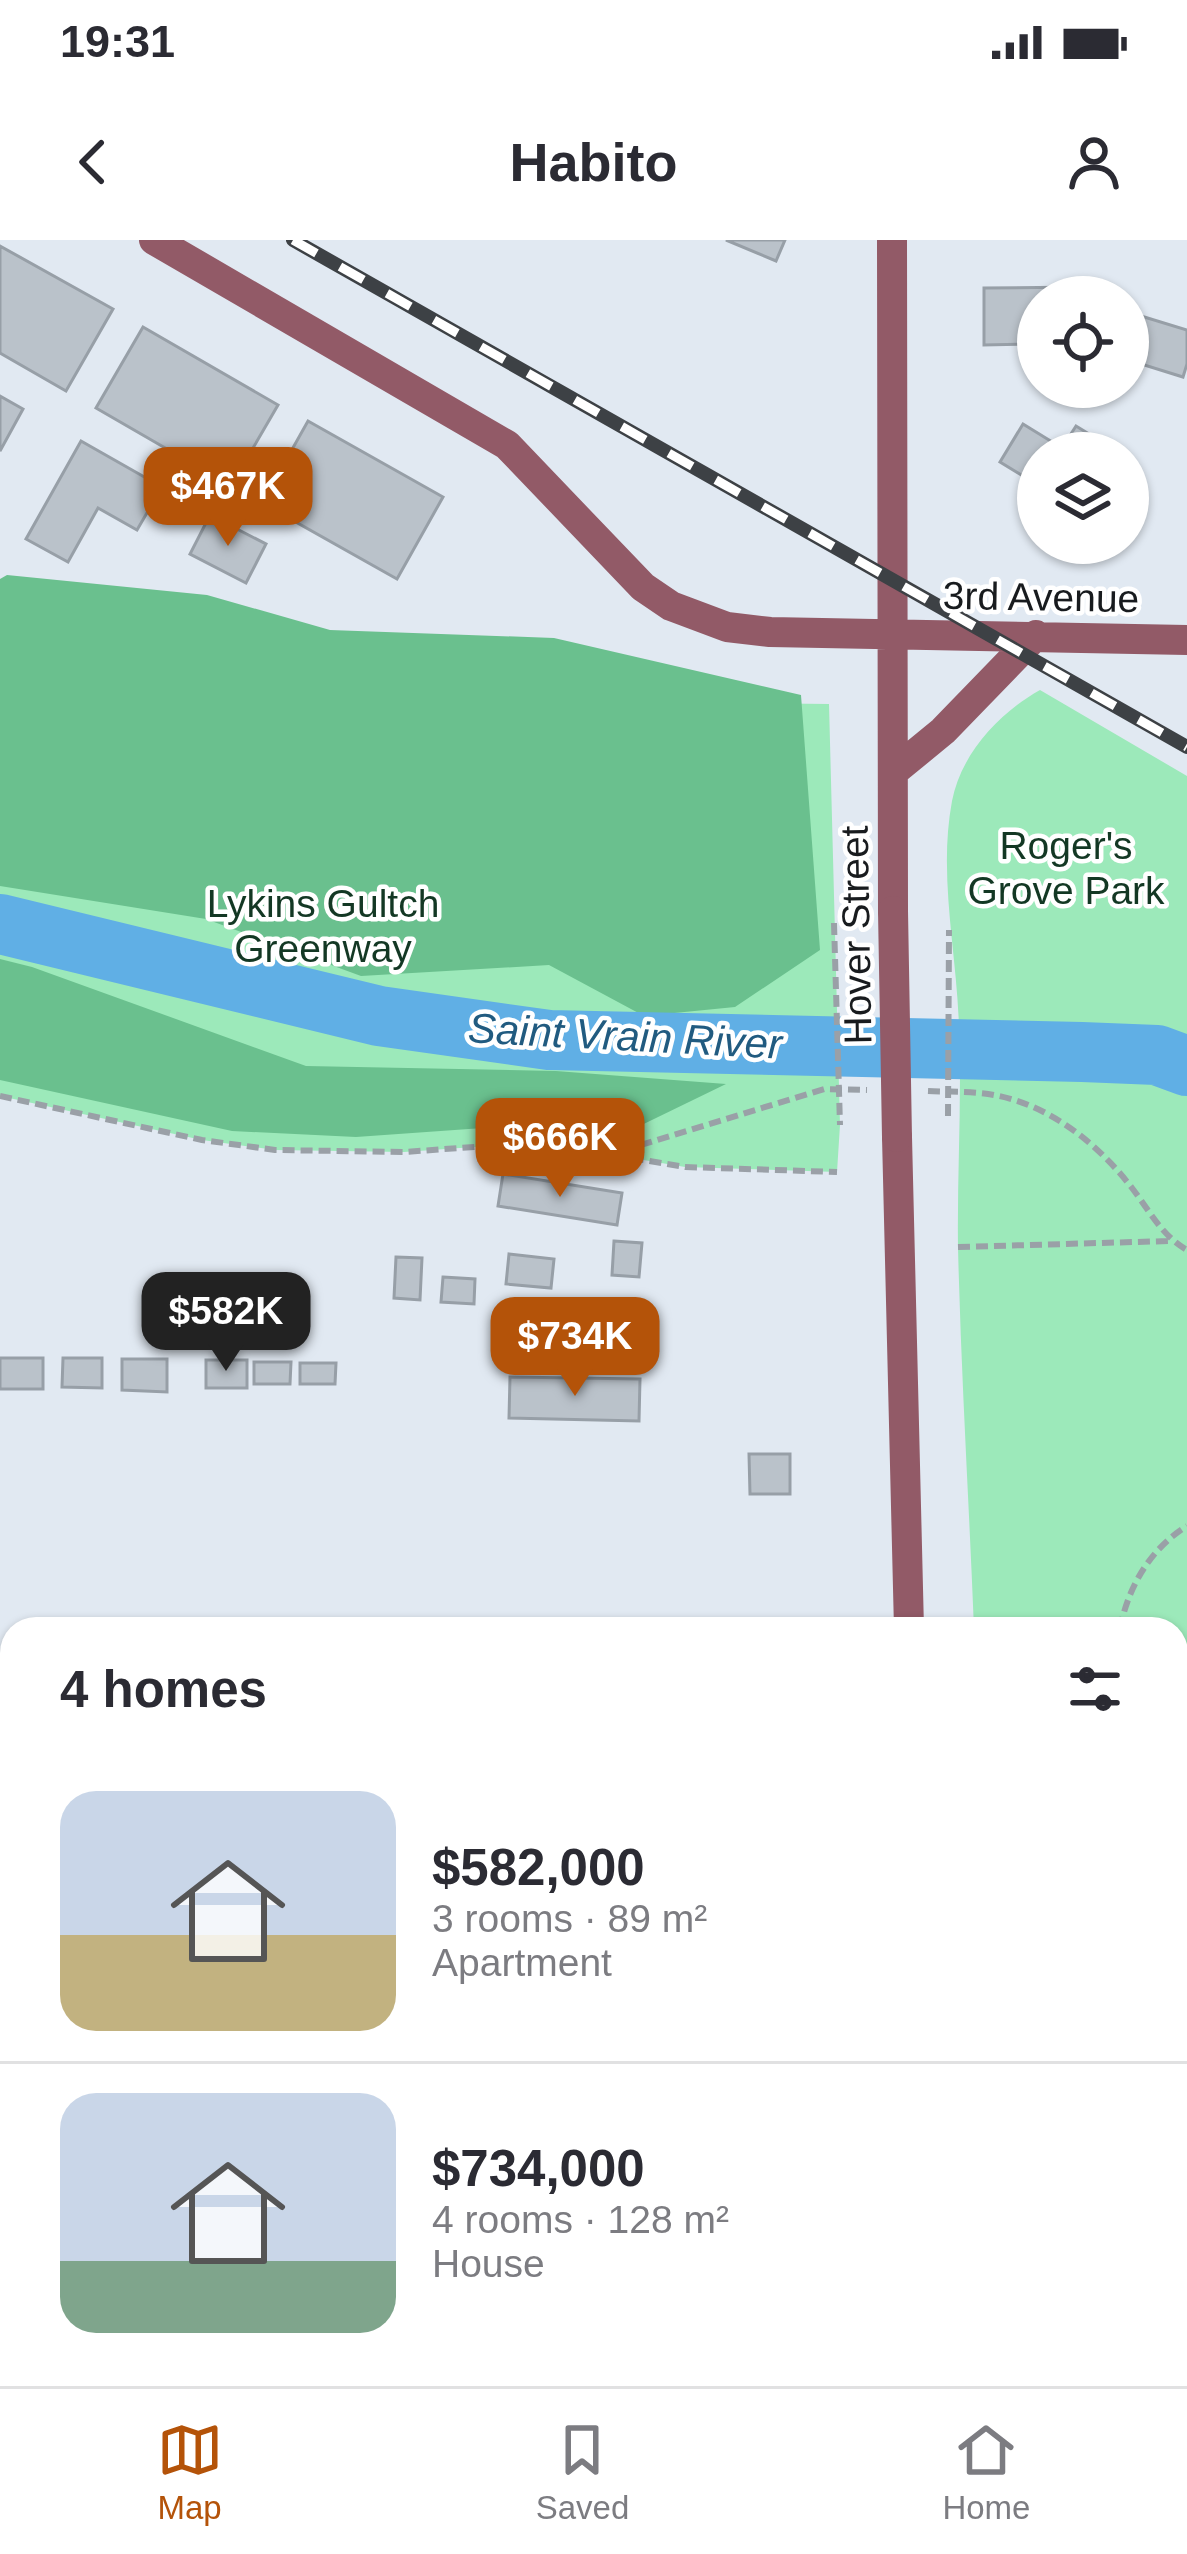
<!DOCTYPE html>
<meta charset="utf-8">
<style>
:root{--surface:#fff;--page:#f2f2f3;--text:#2b2b33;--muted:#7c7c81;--line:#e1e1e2;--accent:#b45309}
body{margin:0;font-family:Arial,sans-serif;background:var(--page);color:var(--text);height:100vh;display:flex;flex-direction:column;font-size:45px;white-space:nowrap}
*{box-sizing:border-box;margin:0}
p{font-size:39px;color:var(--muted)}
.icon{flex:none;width:66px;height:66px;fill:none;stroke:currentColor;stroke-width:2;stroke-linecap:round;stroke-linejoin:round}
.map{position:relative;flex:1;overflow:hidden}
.details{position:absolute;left:0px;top:1377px;width:1188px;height:771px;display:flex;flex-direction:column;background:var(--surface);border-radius:36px 36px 0 0;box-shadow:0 3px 9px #0004}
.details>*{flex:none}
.fabs{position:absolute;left:1017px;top:36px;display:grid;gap:24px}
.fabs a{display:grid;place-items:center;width:132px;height:132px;border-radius:50%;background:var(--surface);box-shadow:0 3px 9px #0004;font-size:60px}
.price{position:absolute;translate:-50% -102px;padding:0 27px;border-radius:24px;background:var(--accent);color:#fff;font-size:39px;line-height:78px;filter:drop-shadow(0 3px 6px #0008)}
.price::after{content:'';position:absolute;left:50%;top:72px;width:36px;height:27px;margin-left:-18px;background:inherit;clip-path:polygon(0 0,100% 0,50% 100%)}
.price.selected{background:#222;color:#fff}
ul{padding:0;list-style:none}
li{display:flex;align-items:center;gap:36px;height:300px;padding:0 60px}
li+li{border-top:3px solid var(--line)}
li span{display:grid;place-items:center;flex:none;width:336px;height:240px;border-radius:36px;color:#555}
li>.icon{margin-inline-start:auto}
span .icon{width:144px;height:144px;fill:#fffc;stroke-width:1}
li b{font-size:51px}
h2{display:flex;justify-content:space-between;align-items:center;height:144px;padding:0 60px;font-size:51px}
.status{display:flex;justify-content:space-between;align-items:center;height:84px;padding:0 60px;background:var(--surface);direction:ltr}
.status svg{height:33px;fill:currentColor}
header{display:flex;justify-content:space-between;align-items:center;height:156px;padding:0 60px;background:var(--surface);font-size:54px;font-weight:800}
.tab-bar{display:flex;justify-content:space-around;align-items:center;height:168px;border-top:3px solid var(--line);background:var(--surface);font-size:33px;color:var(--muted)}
.tab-bar a{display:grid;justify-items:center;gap:6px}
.tab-bar .selected{color:var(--accent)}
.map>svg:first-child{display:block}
</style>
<div class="status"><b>19:31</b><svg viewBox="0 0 49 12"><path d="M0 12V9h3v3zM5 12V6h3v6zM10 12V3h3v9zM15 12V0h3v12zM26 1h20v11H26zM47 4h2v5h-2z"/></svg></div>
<header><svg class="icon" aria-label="back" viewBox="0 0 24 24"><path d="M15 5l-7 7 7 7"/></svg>Habito<svg class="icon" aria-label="person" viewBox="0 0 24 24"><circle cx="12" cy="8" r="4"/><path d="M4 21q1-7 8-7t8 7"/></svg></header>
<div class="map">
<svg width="1187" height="2146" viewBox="0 0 1187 2146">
<rect width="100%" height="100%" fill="#e1e9f2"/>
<path fill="#9ce9ba" d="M1040,450L1187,536V2146H1009L1005,2136H1176V1389H974C969,1262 961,1134 958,1007C957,934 962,861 959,788C957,713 938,636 952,561C961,514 999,473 1040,450Z
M0,456L829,464L840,885L837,932L685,927L561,906L502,905L404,912L275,910L202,900L0,856Z"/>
<path fill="#6ac08e" d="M7,335L207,355L330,390L554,398L801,455L820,710L735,767L644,776L549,725L361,736L206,679L0,646V339Z
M0,719L32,727L306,826L556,831L726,844L619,896L497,887L356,897L232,891L0,840Z"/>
<path fill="#60afe5" d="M0,1990H12V2136H432V2146H0Z"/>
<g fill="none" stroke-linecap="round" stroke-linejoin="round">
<path stroke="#60afe5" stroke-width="60" d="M0,684L379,776L549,800L1082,812L1157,815L1187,826"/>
</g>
<path fill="#bac2ca" stroke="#979fa7" stroke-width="3" d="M726,0H785L776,21Z
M0,6L113,69L66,151L0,113Z
M1082,47V57H1038V104L984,105V48Z
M1128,72L1187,90V124L1183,137L1128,120Z
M143,87L278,165L231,246L96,168Z
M0,156L23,169L0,211Z
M308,181L443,257L397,339L262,263Z
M1023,184L1062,208L1076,186L1107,205L1102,213H1038V245L1000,222Z
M81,201L162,247L137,290L98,268L68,322L26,299Z
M210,275L266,304L246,343L190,314Z
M503,934L622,953L617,985L498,966Z
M614,1001L642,1003L639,1037L612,1035Z
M509,1014L554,1019L551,1048L506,1044Z
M396,1017L422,1018L420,1060L394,1058Z
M443,1037L475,1039L474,1064L441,1062Z
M518,1083L556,1085L554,1113L516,1111Z
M0,1118H43V1149H0Z
M63,1118H102V1148L62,1147Z
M122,1119H167V1152L122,1150Z
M206,1120H247V1148H206Z
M254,1122H291L290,1144H254Z
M300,1123H336L335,1144H300Z
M510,1137L640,1139L639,1181L509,1178Z
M749,1214H790V1254H750Z"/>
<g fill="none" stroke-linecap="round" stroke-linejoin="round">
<path stroke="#9aa0a7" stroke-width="6" stroke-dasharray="12 6" stroke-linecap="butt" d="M928,851C950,852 973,851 994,855C1050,865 1098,904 1132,948C1149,970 1162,996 1187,1010
M0,856L202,900L275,910L404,912L502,905L561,906L611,914L824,849L867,850
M614,915L685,927L837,932
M958,1007L1171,1001
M1120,1389C1128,1347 1150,1309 1187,1286
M1176,1778L1187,1786"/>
<path stroke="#925a67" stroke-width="30" d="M154,0L507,205L643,347L671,366L727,387L770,392L1187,400
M892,0L893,671
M893,532L943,491L1036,395
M897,897L909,1389
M940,2136L941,2146"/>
<g stroke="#3d4145" stroke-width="14">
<path id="rail" d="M293,0L1187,507"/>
</g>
<use href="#rail" stroke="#fff" stroke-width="9" stroke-dasharray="27" stroke-linecap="butt"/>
<path stroke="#9aa0a7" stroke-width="6" stroke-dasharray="12 6" stroke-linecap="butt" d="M834,683L840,885
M948,876L949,690"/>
<path stroke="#925a67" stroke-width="30" d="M893,671L897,897"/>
</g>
<g text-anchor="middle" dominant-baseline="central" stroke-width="9" stroke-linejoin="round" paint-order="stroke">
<g font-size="39" fill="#181b1e" stroke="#fff">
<text transform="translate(1041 357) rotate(1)">3rd Avenue</text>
<text transform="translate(856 695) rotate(-91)">Hover Street</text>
</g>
<g font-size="39" fill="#133824" stroke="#fff">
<text x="1066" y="605">Roger's<tspan x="1066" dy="45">Grove Park</tspan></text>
<text x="323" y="663">Lykins Gultch<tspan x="323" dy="45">Greenway</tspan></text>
</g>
<g font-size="42" font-style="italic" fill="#215b80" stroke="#fff">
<text transform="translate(625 796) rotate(3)">Saint Vrain River</text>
</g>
</g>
</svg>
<div class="fabs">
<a><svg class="icon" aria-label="locate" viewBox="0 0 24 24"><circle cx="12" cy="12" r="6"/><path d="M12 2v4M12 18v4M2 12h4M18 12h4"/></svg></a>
<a><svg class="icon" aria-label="layers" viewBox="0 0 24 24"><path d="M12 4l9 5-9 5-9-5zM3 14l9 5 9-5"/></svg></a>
</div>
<b class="price" style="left:228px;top:309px">$467K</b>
<b class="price" style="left:560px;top:960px">$666K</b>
<b class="price selected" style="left:226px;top:1134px">$582K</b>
<b class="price" style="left:575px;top:1159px">$734K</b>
<section class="details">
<h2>4 homes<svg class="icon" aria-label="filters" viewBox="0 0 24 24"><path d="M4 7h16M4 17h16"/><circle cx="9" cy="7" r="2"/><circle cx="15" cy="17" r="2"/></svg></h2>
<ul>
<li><span style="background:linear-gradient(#c9d6e8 60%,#c2b280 0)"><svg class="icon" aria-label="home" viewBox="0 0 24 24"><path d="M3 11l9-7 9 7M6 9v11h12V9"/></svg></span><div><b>$582,000</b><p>3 rooms · 89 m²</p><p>Apartment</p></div></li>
<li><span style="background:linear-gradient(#c9d6e8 70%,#7fa58c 0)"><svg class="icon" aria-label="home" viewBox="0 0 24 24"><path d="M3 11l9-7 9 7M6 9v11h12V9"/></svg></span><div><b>$734,000</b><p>4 rooms · 128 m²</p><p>House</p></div></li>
</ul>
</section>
</div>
<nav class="tab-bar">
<a class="selected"><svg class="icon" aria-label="map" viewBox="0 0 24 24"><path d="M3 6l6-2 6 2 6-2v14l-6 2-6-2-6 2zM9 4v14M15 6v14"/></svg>Map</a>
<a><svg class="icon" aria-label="saved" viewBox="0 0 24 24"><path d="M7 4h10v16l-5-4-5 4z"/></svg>Saved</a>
<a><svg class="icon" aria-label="home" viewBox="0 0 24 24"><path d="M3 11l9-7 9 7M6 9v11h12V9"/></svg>Home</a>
</nav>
